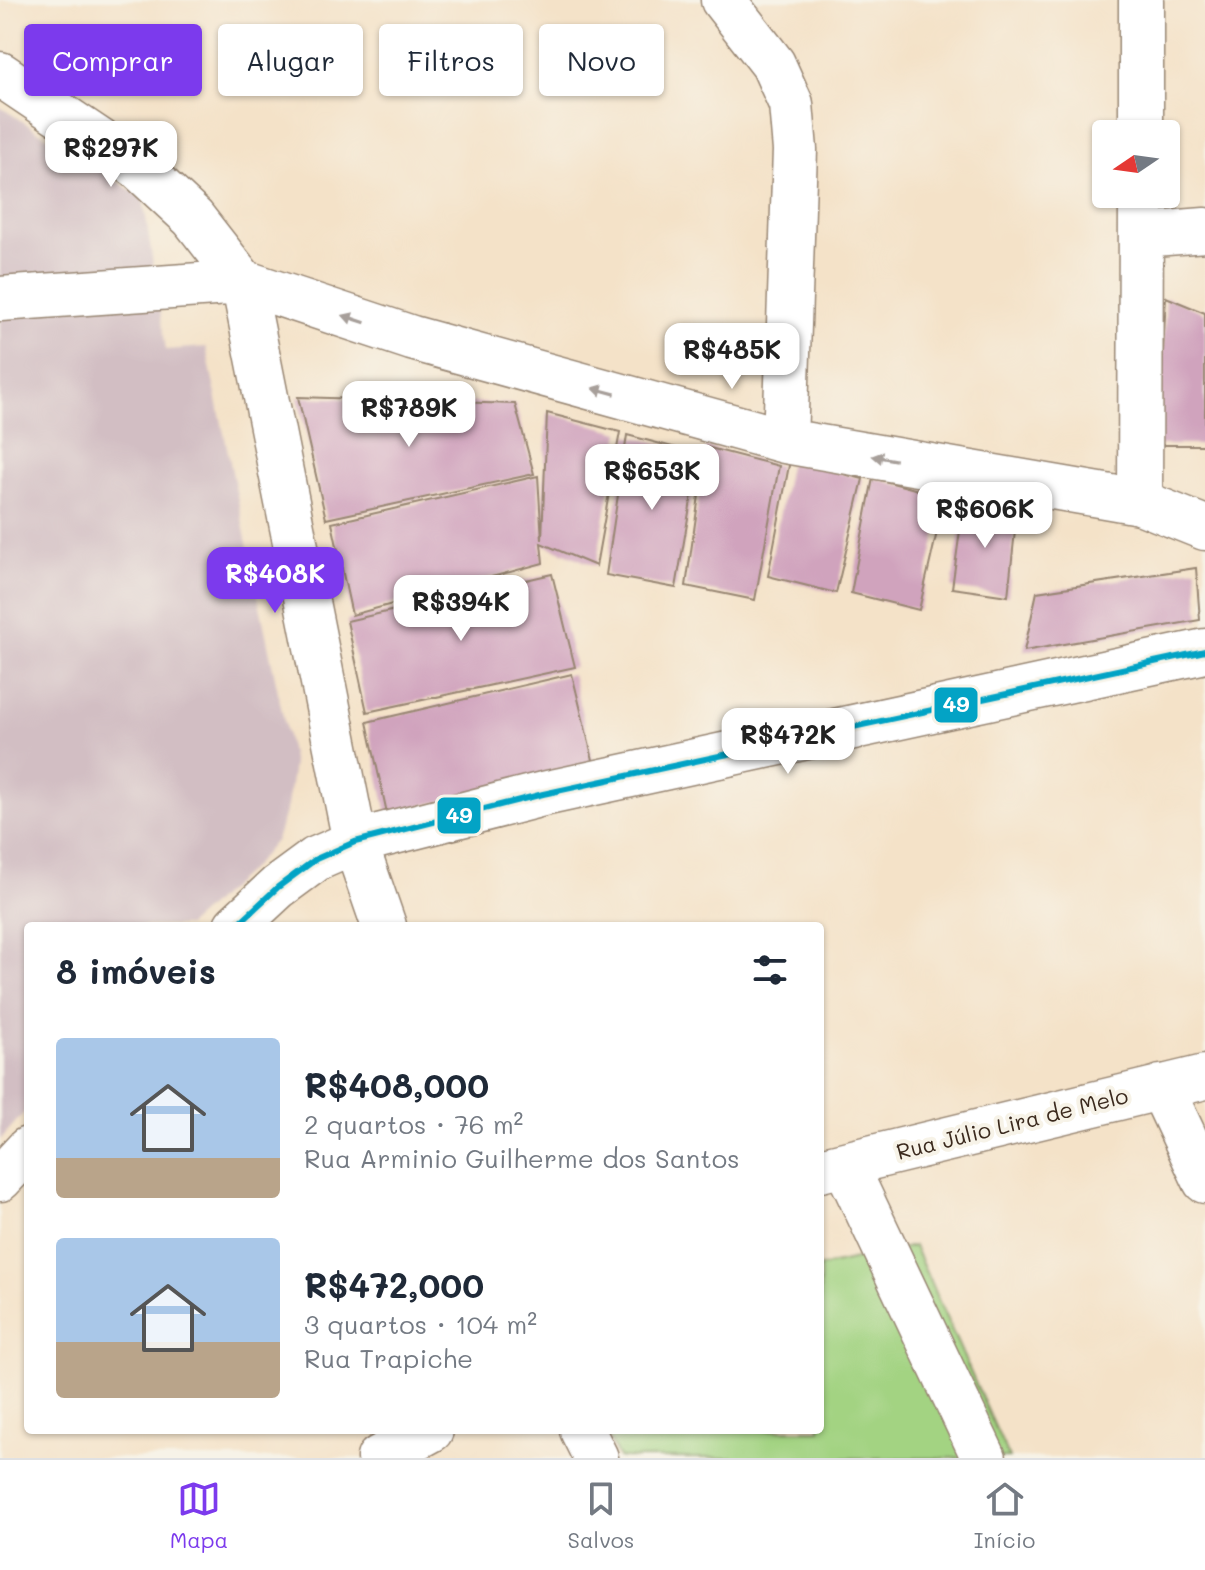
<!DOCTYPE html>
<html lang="pt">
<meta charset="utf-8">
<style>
:root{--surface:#fff;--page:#f6f6f7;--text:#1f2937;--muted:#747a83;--line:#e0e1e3;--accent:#7c3aed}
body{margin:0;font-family:Mali,sans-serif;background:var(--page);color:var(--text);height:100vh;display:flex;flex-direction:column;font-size:30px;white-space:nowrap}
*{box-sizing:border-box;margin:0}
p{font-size:26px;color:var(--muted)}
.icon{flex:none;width:44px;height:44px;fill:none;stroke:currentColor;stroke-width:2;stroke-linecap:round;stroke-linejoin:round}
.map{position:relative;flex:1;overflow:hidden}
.side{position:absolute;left:24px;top:922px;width:800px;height:512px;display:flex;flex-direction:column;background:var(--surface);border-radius:8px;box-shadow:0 2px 6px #0004}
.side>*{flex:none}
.top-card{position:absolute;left:24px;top:24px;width:800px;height:72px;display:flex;gap:16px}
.needle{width:52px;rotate:257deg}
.tools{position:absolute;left:1092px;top:120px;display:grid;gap:16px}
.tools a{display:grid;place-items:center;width:88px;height:88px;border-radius:8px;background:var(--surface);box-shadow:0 2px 6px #0004;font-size:40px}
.price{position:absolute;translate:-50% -68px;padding:0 18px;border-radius:16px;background:#fff;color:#222;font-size:26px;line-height:52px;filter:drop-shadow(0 2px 4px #0008)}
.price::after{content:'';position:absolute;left:50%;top:48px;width:24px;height:18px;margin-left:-12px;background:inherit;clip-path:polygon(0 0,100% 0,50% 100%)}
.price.active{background:var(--accent);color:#fff}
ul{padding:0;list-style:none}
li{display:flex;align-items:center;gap:24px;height:200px;padding:0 32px}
li span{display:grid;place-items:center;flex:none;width:224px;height:160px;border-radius:8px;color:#555}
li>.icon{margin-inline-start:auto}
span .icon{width:96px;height:96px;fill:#fffc;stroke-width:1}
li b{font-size:34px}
h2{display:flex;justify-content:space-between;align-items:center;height:96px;padding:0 32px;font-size:34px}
.tag{padding:0 28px;border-radius:8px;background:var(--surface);box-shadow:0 2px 6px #0004;font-size:28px;line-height:72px}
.tag.active{background:var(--accent);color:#fff}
.menu{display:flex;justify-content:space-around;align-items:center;height:112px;border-top:2px solid var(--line);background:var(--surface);font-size:22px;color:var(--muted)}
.menu a{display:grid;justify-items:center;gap:4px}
.menu .active{color:var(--accent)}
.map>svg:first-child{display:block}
</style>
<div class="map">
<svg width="1205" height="1458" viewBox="0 0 1205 1458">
<rect width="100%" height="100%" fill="#f7f3e8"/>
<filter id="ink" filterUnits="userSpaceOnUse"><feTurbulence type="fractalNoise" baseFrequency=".0125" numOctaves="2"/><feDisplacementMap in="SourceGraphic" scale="16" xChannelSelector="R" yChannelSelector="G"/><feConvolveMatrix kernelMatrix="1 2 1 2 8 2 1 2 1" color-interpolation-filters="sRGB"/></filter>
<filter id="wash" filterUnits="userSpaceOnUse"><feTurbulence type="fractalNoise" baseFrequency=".006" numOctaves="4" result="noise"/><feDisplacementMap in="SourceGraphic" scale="32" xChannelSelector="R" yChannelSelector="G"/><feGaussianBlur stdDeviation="1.8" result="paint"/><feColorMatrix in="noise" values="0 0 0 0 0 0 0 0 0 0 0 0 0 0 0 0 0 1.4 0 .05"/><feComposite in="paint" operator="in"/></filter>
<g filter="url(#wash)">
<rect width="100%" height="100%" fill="#f4e2c8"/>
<path fill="#d2bec3" d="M0,107L143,198L166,350L206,347L293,764L287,806L276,840L253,867L187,926H28V1108L0,1140Z"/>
<path fill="#a3d382" stroke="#6f7e50" stroke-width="2" d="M914,1246L1009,1458H619L605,1430H820V1267Z"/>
<g id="blocks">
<path fill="#d0a3bd" d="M1166,297L1205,313V445H1158Z
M298,397L515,404L534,474L326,519Z
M547,413L620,432L596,566L541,543L543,563L352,615L332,523L538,476L542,540Z
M627,435L699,454L676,588L606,575Z
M706,447L779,466L755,600L686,586Z
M790,460L863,479L836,593L768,576Z
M873,478L945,497L919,610L851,593Z
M964,502L1017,512L1008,596L952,588Z
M1196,568L1200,620L1024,651L1037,592Z
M552,574L575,667L367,712L347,621Z
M572,674L595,768L387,813L367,722Z"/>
</g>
</g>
<g filter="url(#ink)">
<use href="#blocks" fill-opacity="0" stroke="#988673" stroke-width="2"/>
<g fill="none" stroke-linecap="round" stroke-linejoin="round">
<g stroke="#988673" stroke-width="47">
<path id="minor" d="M723,0L773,64L791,104L795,150L785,441
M0,74L137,166L193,218L243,282L412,338L785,441L1140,502L1205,528
M1141,134V0
M1141,235L1205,230
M243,282L355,842L384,926
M0,299L243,282
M1140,502L1141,194
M236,926L278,887L316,859L355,842L543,794L1205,651
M1161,1087L1205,1181
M845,1164L984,1458
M820,1170L1205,1077
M0,1179L28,1149
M582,1430L596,1458
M379,1458L431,1430"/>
</g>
<use href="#minor" stroke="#fff" stroke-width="44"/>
<g stroke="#f7f3e8" stroke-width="12">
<path id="bus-1" d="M236,926L278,887L316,859L355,842L543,794L1205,651"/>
</g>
<use href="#bus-1" stroke="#03a3c5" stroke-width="6"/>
</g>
<defs><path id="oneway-solid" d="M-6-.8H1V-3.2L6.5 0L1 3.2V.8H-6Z" transform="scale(2)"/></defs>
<g fill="#a79f9a">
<use href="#oneway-solid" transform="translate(354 319) rotate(-162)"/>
<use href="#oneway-solid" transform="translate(604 391) rotate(-165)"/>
<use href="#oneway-solid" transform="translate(884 458) rotate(-170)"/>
</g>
</g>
<g text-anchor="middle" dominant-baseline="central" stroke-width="8" stroke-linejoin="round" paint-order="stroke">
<g font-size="22" fill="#3b2a1e" stroke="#f7f3e8">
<text transform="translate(1012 1123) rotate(-14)">Rua Júlio Lira de Melo</text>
</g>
</g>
<g stroke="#f7f3e8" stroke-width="3">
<rect x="933" y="686" width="46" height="38" rx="8" fill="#03a3c5"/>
<rect x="436" y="796" width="46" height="39" rx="8" fill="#03a3c5"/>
</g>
<g font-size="22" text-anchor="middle" font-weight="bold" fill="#fff">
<text x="956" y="712">49</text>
<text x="459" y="823">49</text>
</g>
</svg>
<div class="tools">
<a><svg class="needle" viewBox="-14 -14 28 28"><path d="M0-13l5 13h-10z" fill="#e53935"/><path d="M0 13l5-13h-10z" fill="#747a83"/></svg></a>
</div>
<b class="price" style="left:111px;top:189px">R$297K</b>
<b class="price" style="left:732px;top:391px">R$485K</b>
<b class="price" style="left:409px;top:449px">R$789K</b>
<b class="price" style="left:652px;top:512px">R$653K</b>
<b class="price" style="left:985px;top:550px">R$606K</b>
<b class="price active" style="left:275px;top:615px">R$408K</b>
<b class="price" style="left:461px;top:643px">R$394K</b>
<b class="price" style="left:788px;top:776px">R$472K</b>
<div class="top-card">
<a class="tag active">Comprar</a>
<a class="tag">Alugar</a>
<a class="tag">Filtros</a>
<a class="tag">Novo</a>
</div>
<section class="side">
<h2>8 imóveis<svg class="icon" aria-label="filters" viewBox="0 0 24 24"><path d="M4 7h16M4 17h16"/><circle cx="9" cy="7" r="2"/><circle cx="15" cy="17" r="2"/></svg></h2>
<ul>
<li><span style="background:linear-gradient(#a9c7e8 75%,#b9a48a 0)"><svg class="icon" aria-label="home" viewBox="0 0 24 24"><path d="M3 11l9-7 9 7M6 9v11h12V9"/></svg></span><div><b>R$408,000</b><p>2 quartos · 76 m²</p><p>Rua Arminio Guilherme dos Santos</p></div></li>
<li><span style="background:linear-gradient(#a9c7e8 65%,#b9a48a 0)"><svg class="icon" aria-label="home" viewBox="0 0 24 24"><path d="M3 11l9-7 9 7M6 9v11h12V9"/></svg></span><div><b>R$472,000</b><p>3 quartos · 104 m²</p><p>Rua Trapiche</p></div></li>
</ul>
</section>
</div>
<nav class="menu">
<a class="active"><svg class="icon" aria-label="map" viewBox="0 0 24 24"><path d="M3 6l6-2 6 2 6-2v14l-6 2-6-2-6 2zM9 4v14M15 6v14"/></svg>Mapa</a>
<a><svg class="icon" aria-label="saved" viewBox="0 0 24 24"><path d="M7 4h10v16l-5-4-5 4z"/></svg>Salvos</a>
<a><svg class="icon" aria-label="home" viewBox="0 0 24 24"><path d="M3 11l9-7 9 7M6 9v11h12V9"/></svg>Início</a>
</nav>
